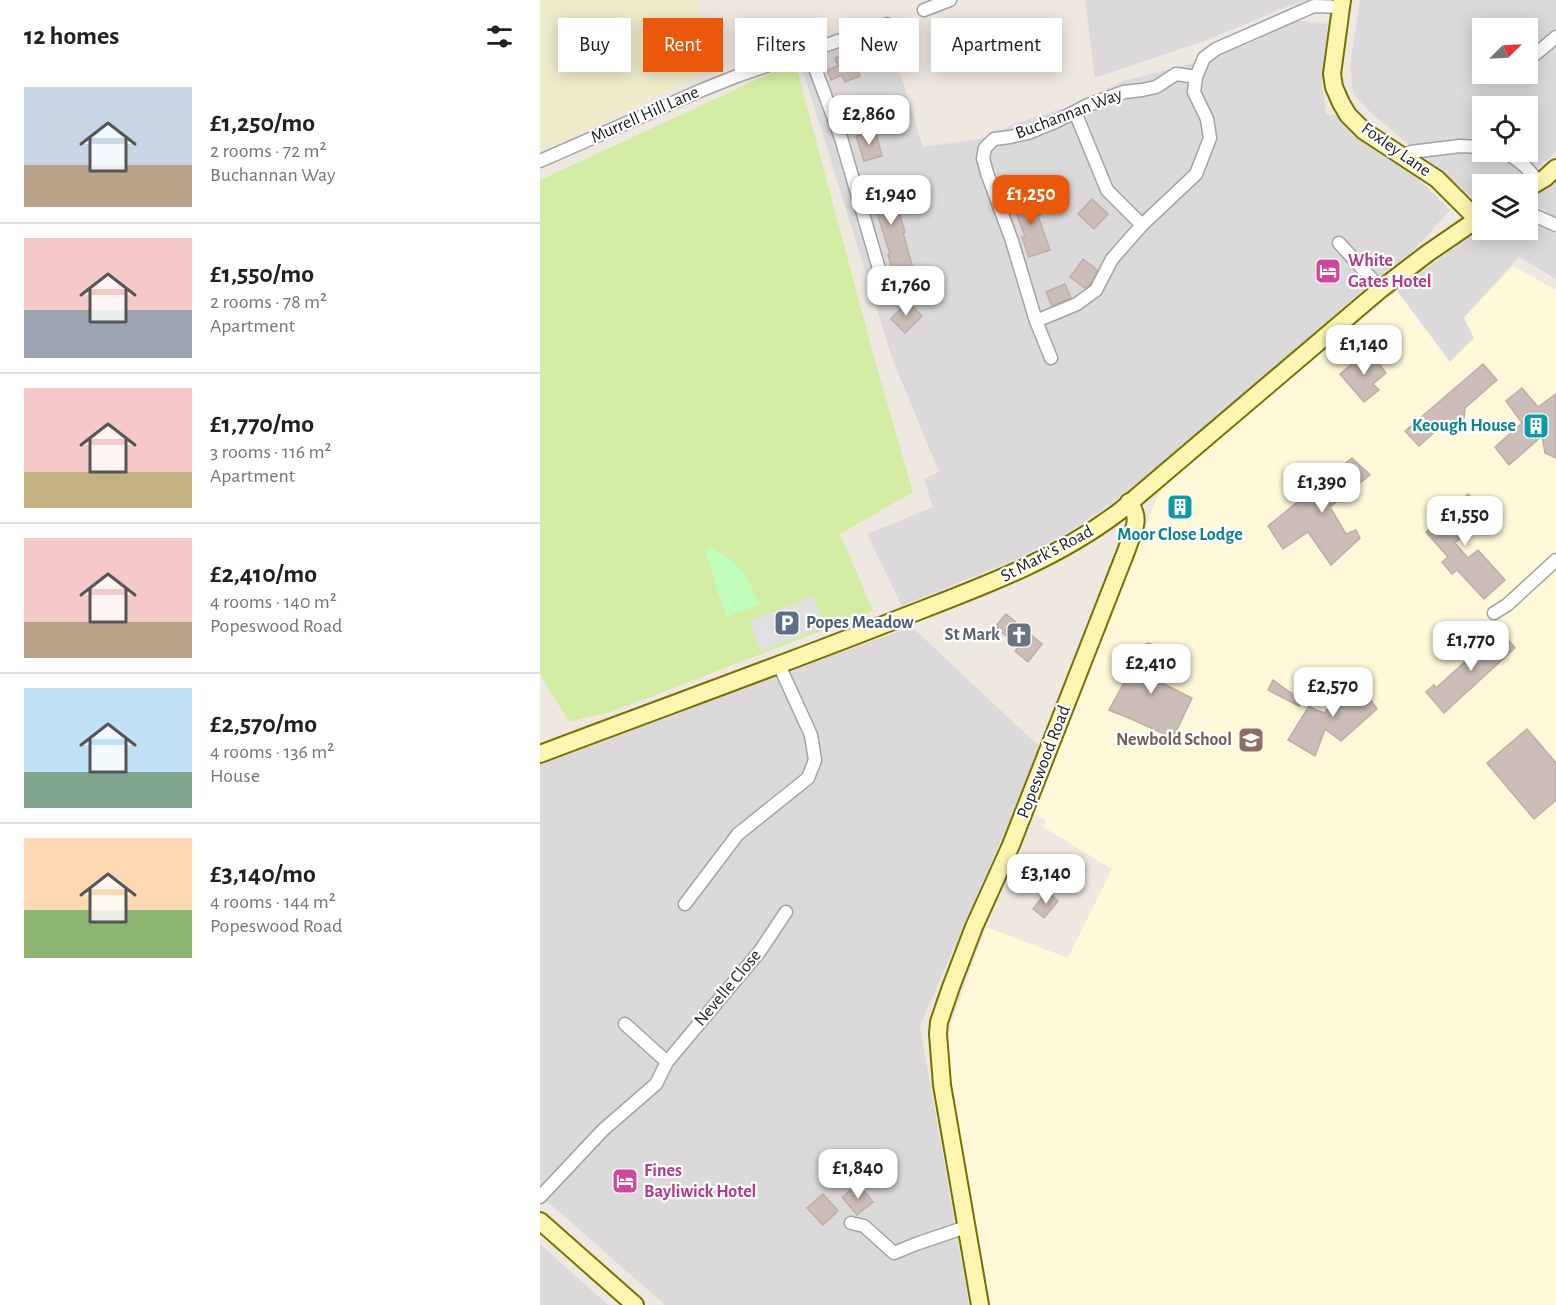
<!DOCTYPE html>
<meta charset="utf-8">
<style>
:root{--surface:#fff;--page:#f6f6f6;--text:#202124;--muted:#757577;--line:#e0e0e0;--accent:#ea580c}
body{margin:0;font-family:"Alegreya Sans",sans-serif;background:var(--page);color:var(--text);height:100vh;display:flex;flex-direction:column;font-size:22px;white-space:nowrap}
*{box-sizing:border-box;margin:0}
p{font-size:20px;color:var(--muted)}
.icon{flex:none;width:33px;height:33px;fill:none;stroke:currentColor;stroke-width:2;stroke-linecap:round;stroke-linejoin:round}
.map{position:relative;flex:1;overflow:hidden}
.details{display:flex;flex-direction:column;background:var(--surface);width:540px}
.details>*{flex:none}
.banner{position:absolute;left:18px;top:18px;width:570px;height:54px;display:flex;gap:12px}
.needle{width:39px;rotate:66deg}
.fabs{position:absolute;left:932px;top:18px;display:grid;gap:12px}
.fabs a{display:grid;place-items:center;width:66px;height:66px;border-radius:0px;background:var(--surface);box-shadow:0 3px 15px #0003;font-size:30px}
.price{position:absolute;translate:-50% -51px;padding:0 14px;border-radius:12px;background:#fff;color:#222;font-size:20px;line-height:39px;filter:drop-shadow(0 2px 3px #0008)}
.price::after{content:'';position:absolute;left:50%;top:36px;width:18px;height:14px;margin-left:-9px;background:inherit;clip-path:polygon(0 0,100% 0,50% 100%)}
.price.on{background:var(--accent);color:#fff}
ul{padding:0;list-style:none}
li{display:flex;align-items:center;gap:18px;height:150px;padding:0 24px}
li+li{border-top:2px solid var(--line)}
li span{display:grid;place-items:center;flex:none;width:168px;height:120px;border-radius:0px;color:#555}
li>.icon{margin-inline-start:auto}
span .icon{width:72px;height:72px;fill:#fffc;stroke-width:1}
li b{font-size:26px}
h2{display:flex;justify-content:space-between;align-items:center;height:72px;padding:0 24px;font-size:26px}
.chip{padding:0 21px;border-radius:0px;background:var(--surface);box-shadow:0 3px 15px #0003;font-size:21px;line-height:54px}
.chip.on{background:var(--accent);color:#fff}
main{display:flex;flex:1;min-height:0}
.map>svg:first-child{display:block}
</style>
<main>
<section class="details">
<h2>12 homes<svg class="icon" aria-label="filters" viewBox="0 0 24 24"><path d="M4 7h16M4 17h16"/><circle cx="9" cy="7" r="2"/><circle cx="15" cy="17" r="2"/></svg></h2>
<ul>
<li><span style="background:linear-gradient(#c9d6e8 65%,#b9a48a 0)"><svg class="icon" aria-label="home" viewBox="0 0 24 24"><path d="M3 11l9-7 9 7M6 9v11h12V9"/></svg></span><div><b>£1,250/mo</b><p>2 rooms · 72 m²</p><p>Buchannan Way</p></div></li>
<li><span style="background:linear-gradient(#f6c9c9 60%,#9aa5b1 0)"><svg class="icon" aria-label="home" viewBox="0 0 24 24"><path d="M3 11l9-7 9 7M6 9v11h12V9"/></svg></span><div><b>£1,550/mo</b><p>2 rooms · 78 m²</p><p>Apartment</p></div></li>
<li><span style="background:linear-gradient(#f6c9c9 70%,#c2b280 0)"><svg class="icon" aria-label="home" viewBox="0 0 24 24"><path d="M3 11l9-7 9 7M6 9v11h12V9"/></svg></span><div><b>£1,770/mo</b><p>3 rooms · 116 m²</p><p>Apartment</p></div></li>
<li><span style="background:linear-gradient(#f6c9c9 70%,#b9a48a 0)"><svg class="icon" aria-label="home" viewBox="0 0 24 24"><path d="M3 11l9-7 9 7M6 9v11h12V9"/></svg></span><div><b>£2,410/mo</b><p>4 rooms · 140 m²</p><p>Popeswood Road</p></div></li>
<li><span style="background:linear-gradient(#bfe0f5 70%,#7fa58c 0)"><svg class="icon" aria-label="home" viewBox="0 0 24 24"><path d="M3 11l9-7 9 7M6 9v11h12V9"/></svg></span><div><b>£2,570/mo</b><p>4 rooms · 136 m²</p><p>House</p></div></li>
<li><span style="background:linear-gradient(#ffd9b3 60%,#8fb573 0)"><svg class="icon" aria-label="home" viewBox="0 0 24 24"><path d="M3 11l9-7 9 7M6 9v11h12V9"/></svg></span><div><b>£3,140/mo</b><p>4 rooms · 144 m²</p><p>Popeswood Road</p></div></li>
</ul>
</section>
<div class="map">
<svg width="1016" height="1305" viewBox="0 0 1016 1305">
<rect width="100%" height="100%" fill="#efe8e1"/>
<path fill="#dbd9da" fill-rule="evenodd" d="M545,0H770L746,7L675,37L555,78Z
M820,0H1016V152L980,184H942V196L932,197L830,112L813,94L810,66ZM942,28H987V74H942ZM942,106H987V152H942Z
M754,20L788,24L782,81L786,114L798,115L838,153L873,174L910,210L860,266L823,290L604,481L528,533L474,560L362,606L327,534L393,507L384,479L399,472L352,358L260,61L348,34L383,147L441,139L474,124L525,108L584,81L653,63L718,40L725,31Z
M1016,178V279L979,257L924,317L934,338L910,362L857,291L942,226V230H987V219L1000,223L1007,210L987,205Z
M372,627L501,748L380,1026L429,1305H125L0,1195V759Z
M0,1244L20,1262L68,1305H0Z"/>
<path fill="#fff9da" d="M973,266L1016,290V1305H451L404,1044L446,927L528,958L572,869L503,827L506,820L491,813L623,483L857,291L910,362L934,338L924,318Z"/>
<path fill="#efeccb" d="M0,0H156L178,65L47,132L0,148Z"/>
<path fill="#d2eda3" d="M255,62L333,353L373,492L300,534L333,611L74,711L29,722L0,674V180Z"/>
<path fill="#bffdba" d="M172,547L191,560L206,575L220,604L187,617L176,588L173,573L165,550Z"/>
<path fill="#e0e0e0" d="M273,596L285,626L221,651L209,621Z"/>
<path fill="#cbbdb7" stroke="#c1aca3" stroke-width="1.5" d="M347,37L356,60L353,68L347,65L342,53L315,64L320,76L305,82L302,75L291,80L287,70L298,66L295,58Z
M335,130L342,156L324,161L316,136Z
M347,176L357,209H358L365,232L363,233L374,272L355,278L348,255L350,254L327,181Z
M492,195L500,215L498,216L510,250L489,257L482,237L485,236L472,203Z
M552,199L568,214L554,229L538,214Z
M543,259L557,270L550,285L545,288L530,277Z
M525,284L531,298L512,306L506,292Z
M367,301L382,316L365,333L351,319Z
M828,350L846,373L833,384L839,390L824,402L800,374Z
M943,364L957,380L925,408L924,418L917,425L905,423L879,446L865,431Z
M982,388L998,407L1016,394V458L1005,453L1002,436L969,465L955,447L982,423L966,401Z
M812,458L830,475L790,507L806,534L816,530L820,538L791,565L768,532L743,549L728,526Z
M928,494L946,515L915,543L928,558L938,550L965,580L944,599L917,570L912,574L902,562L908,557L886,532Z
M466,614L502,644L488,662L475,651L479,646L455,627Z
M960,630L975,648L904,713L886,692L894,685L896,688Z
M608,643L631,652L616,680L652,698L633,738L589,718L569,710L604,646Z
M733,680L762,701L759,706L728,690Z
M807,682L825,692L837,709L801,741L785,729L775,756L748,740L769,706L774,709L785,713L797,691Z
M987,729L1016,763V800L994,819L947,763Z
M507,891L518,901L504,918L493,909Z
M318,1184L333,1202L317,1215L302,1197Z
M283,1194L298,1211L283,1225L267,1208Z"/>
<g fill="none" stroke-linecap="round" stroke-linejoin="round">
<g stroke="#a3a3a3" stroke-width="15">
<path id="street" d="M384,10L410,0
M269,52L301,138L346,293
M987,57H992L1016,37
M535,112L567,190L602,225
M962,152C978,157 989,169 998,182
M863,158L871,152L920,146L942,147
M0,161L162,90L197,76L347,24
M987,212L1016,225
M799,243L841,289
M496,321L537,304L556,290L572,259L602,225L656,174L670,138L667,119L654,92L656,77L664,58L676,49L774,6L801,7
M511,358L496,321L472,241L447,173L443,158L445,148L454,139L470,137L488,133L515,122L548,105L584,92L602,90L616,87L636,74L656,77
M954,613L967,605L1016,560
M145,904L198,834L268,778L275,760L271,735L239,665
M85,1024L127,1062
M0,1197L63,1130L116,1084L127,1062L220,951L246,912
M311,1223L324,1226L354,1253L376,1244L426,1227"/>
</g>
<g stroke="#777200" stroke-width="20">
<path id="secondary" d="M802,0L792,74L794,87L801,103L808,115L824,131L897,179L937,219
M987,189L1005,178L1016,168
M0,754C116,710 233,668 348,623C429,591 511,564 580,511L841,289L888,253L942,216
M0,1221L95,1305
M440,1305L402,1085L398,1034L399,1022L411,987L434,927L471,845L587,549C593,530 602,520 589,502"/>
</g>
<use href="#street" stroke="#fff" stroke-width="12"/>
<use href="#secondary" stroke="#fdf6b0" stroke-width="16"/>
</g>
<defs>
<g id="hotel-square" transform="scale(1.35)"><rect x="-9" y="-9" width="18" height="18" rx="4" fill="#d1479c" stroke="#fff"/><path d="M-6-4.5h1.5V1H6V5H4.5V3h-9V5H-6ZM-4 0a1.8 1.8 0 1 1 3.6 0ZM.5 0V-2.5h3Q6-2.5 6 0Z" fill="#fff"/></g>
<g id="building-square" transform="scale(1.35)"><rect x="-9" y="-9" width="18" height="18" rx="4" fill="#0f9aa8" stroke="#fff"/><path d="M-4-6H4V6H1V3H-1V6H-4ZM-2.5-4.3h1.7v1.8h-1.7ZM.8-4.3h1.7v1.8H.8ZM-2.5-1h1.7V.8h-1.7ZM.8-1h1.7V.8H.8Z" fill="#fff"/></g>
<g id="parking-square" transform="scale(1.35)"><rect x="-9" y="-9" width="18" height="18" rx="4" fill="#5c6f8a" stroke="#fff"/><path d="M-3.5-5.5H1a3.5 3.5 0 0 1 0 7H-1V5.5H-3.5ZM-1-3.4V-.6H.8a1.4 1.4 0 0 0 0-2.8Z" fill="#fff"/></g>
<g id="church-square" transform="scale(1.35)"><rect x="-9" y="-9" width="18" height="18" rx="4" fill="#6b7280" stroke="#fff"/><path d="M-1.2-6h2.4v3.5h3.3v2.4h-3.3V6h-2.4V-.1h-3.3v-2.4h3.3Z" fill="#fff"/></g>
<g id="school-square" transform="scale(1.35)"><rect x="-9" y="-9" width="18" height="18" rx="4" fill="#8d6e63" stroke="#fff"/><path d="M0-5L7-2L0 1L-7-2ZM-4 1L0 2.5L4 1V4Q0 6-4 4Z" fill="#fff"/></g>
</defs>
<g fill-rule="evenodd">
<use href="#hotel-square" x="788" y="271"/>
<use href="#building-square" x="996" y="426"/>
<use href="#building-square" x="640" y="507"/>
<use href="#parking-square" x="247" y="623"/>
<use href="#church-square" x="479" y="635"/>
<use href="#school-square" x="711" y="740"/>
<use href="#hotel-square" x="85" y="1181"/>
</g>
<g text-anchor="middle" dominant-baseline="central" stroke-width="4.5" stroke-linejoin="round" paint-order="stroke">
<g font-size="18" fill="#1c1c1c" stroke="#fff">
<text transform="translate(529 114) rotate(-21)">Buchannan Way</text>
<text transform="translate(105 115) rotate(-24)">Murrell Hill Lane</text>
<text transform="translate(856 150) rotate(35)">Foxley Lane</text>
<text transform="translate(507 554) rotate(-28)">St Mark's Road</text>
<text transform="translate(504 762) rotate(-69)">Popeswood Road</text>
<text transform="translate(188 988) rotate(-50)">Nevelle Close</text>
</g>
<g font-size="18" font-weight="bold" fill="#b23c85" stroke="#fff" text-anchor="start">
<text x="808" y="261">White<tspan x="808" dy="21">Gates Hotel</tspan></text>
<text x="104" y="1171">Fines<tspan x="104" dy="21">Bayliwick Hotel</tspan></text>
</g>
<g font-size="18" font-weight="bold" fill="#0d838f" stroke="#fff" text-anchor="end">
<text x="976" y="426">Keough House</text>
<text x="640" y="535" text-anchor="middle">Moor Close Lodge</text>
</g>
<g font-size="18" font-weight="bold" fill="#4e5e75" stroke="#fff" text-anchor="start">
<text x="266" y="623">Popes Meadow</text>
</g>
<g font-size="18" font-weight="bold" fill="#5b616d" stroke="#fff" text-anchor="end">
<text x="460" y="635">St Mark</text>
</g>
<g font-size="18" font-weight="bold" fill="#785e54" stroke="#fff" text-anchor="end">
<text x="692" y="740">Newbold School</text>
</g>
</g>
</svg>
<div class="fabs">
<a><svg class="needle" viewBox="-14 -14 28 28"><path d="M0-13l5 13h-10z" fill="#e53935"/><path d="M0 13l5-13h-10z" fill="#757577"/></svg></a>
<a><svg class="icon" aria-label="locate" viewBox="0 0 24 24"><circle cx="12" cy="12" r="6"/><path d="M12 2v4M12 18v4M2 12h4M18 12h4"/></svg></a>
<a><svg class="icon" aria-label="layers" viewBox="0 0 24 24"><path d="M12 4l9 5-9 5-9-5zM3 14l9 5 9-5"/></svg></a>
</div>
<b class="price" style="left:329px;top:146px">£2,860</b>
<b class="price" style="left:351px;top:226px">£1,940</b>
<b class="price on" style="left:491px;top:226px">£1,250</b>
<b class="price" style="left:366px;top:317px">£1,760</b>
<b class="price" style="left:824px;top:376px">£1,140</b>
<b class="price" style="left:782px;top:514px">£1,390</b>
<b class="price" style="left:925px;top:547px">£1,550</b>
<b class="price" style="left:931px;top:672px">£1,770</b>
<b class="price" style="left:611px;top:695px">£2,410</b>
<b class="price" style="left:793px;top:718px">£2,570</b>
<b class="price" style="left:506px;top:905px">£3,140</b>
<b class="price" style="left:318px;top:1200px">£1,840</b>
<div class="banner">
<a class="chip">Buy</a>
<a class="chip on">Rent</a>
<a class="chip">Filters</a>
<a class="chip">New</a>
<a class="chip">Apartment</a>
</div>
</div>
</main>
